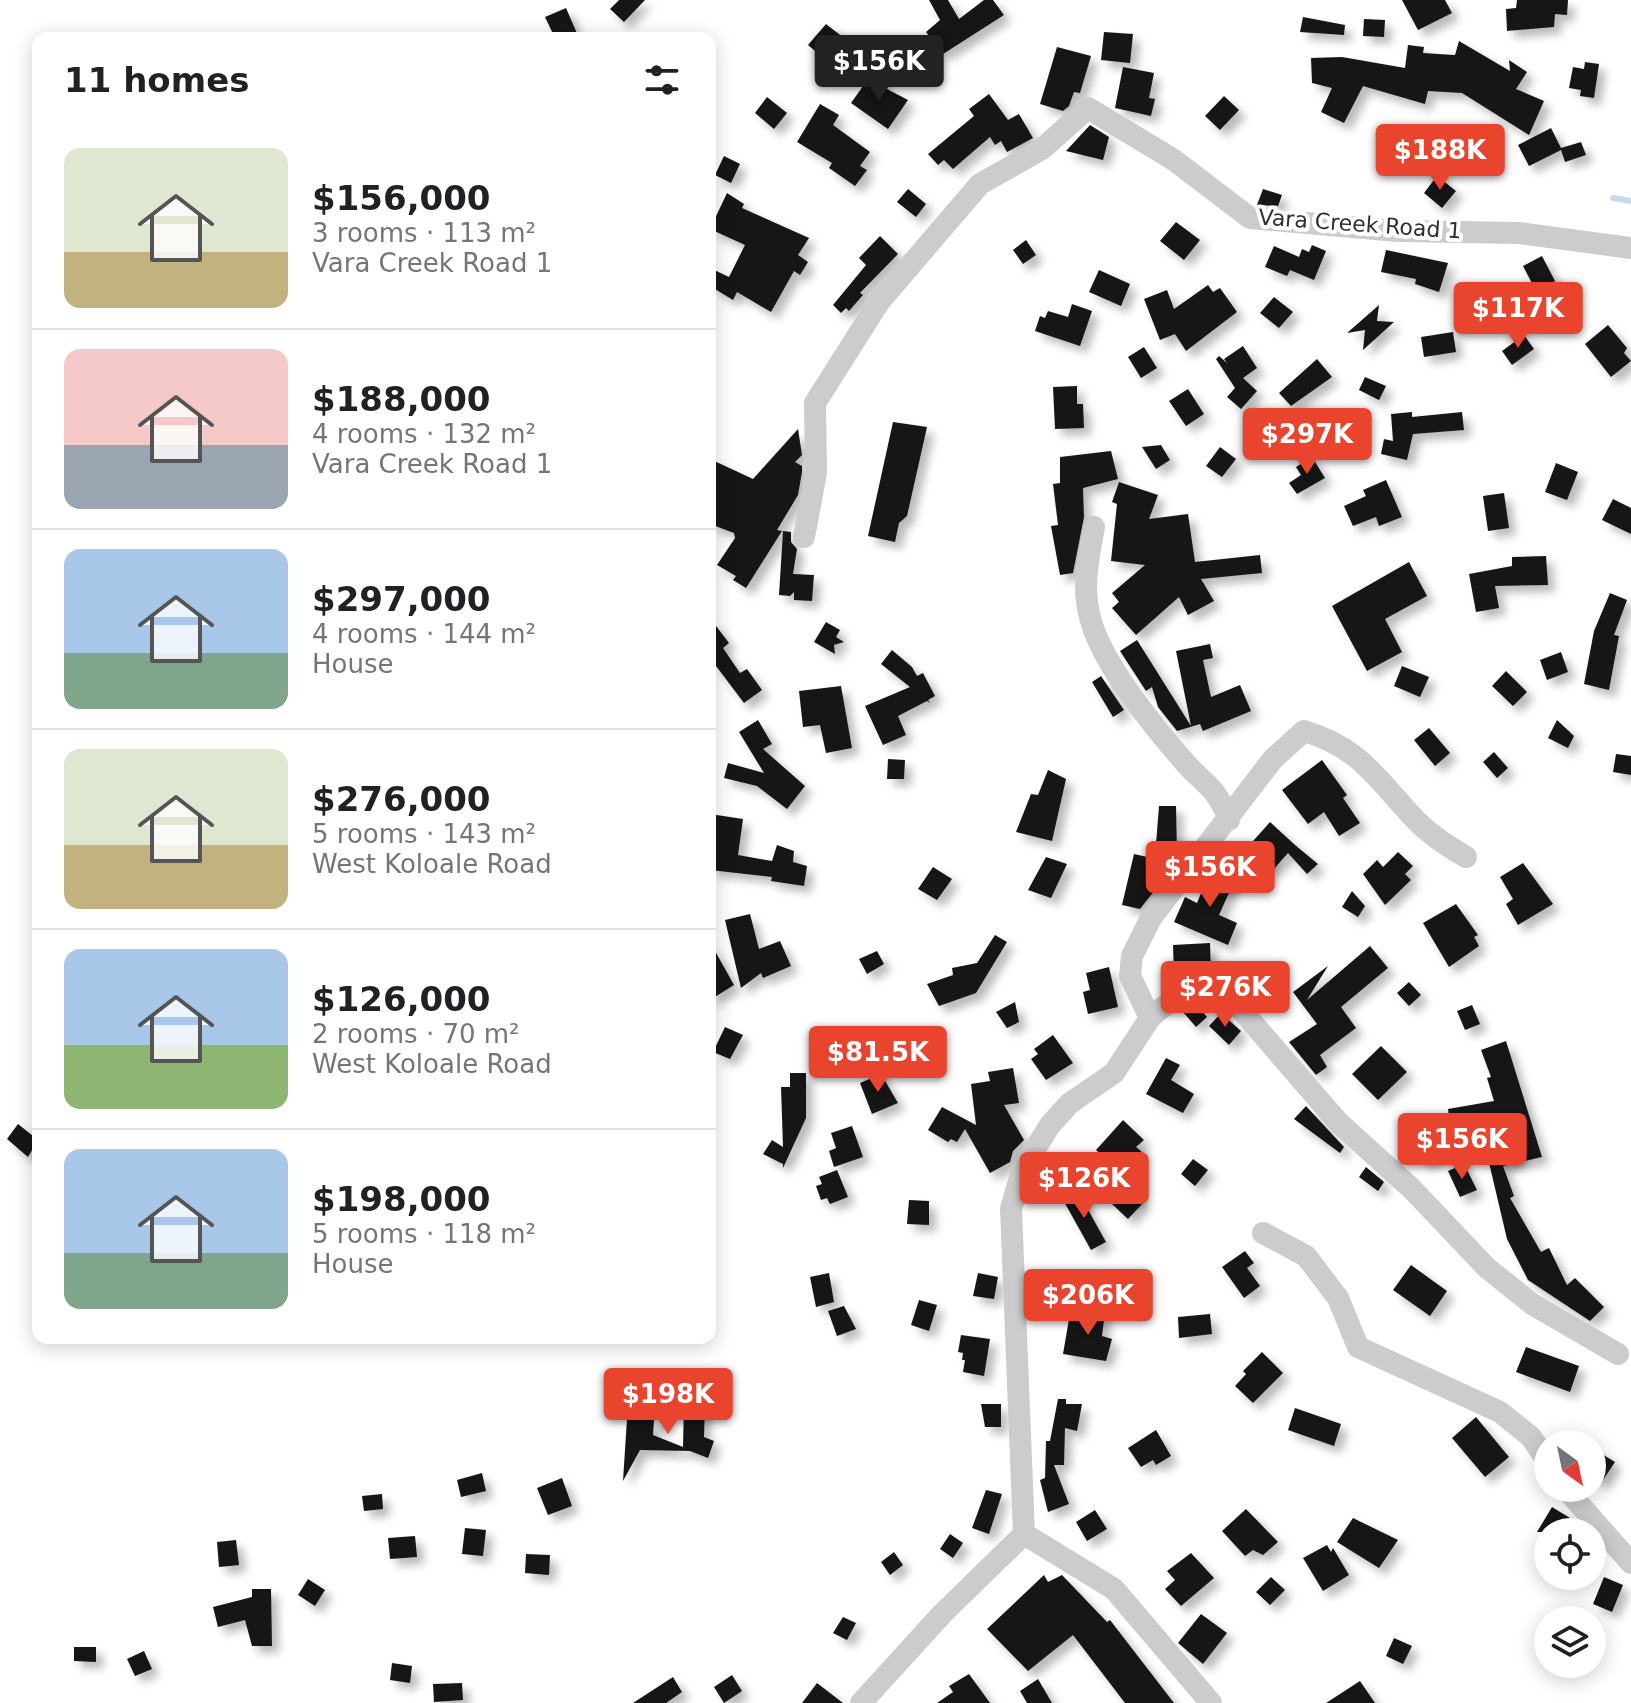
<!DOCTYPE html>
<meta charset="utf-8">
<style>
:root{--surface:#fff;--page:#f2f2f2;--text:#202124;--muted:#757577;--line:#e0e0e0;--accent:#e9442e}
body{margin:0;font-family:"DejaVu Sans",sans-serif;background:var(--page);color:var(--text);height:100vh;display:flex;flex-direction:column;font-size:30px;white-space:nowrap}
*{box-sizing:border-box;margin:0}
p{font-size:26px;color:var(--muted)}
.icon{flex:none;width:44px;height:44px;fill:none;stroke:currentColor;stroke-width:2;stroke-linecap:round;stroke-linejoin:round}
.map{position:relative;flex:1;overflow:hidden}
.side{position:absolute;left:32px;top:32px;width:684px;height:1312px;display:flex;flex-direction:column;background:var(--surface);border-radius:16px;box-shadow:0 4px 20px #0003}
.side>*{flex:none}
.needle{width:52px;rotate:147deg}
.fabs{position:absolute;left:1534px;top:1430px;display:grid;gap:16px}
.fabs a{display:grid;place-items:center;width:72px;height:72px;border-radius:50%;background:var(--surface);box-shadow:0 4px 20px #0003;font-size:40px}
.price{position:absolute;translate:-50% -68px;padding:0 18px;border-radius:8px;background:var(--accent);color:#fff;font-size:26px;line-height:52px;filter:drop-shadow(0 2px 4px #0008)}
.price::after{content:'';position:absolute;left:50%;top:48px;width:24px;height:18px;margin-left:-12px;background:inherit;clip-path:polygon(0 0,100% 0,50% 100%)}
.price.on{background:#222;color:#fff}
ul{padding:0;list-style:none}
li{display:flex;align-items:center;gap:24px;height:200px;padding:0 32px}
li+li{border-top:2px solid var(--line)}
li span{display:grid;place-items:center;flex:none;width:224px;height:160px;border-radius:16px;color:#555}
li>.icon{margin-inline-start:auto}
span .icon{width:96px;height:96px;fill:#fffc;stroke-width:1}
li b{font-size:34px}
h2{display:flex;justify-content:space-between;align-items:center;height:96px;padding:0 32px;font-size:34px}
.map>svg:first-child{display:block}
</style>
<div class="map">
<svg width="1631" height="1703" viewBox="0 0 1631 1703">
<defs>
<filter id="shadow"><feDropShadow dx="7" dy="7" stdDeviation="4" flood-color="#0004"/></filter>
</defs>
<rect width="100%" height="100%" fill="#fff"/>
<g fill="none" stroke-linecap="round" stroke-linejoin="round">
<path stroke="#c8d8ed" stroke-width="6" d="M1613,198L1631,201"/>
</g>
<path fill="#161616" filter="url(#shadow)" d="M619,0H645L624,22L610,9Z
M929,0H948L959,19L984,0H993L1004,15L943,54L926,32L940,20Z
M1402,0H1445L1452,13L1418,30Z
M1517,0H1568L1567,15L1555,14L1554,27L1507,31L1506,9L1516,8Z
M566,8L579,38H555L545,17Z
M1303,17L1345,25L1344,35L1300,32Z
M1364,19L1385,20L1384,37L1363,36Z
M826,24L844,38L826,60L808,45Z
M1104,32L1133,34L1130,63L1101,60Z
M1459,41L1510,71L1509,60L1527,72L1516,89L1544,101L1529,135L1462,93L1428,91L1425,104L1363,86L1344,123L1321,112L1332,88L1312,83L1311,58L1342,57L1405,68L1408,45L1424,47L1423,53L1455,55Z
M1057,47L1091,56L1080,93L1074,92L1069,106L1063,111L1040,104Z
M1585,62L1599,64L1594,98L1580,96L1581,90L1569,88L1573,67L1584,69Z
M1123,67L1154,73L1149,98L1155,99L1151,116L1115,108Z
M868,79L908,100L888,129L851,103Z
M989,94L1008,120L1019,114L1033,138L1007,152L1001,141L995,145L990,137L953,169L944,160L938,165L928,154L974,116L969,109Z
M1224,96L1239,110L1220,130L1205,116Z
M767,97L787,113L774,129L755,113Z
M820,104L839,115L833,125L870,152L860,166L867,170L855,186L829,168L832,163L797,142Z
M1090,125L1109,137L1103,160L1066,151Z
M1551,128L1561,148L1581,142L1586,155L1565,162L1561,150L1529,166L1518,145Z
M724,156L740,164L731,183L715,175Z
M1437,176L1456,191L1442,208L1424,193Z
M908,189L926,204L916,217L897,202Z
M1263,189L1282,195L1278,206L1257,205Z
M727,193L744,204L742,208L809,238L798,255L808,262L800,275L794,271L771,312L737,292L733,300L710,286V268L729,277L745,245L710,229Z
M1176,222L1200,240L1184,260L1160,241Z
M880,236L898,254L860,293L863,295L849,311L846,308L841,313L833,305L866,265L859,258Z
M1026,240L1036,255L1023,264L1013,250Z
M1312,245L1326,251L1314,280L1290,270L1287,276L1265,267L1274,246L1299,257L1302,249L1309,252Z
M1386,250L1448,263L1439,292L1415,284L1416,279L1381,272Z
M1542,256L1555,281L1536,291L1523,266Z
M1099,270L1130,284L1121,306L1089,292Z
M1208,285L1213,292L1220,288L1237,312L1186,351L1175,334L1160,340L1144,299L1167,290L1174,309Z
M1274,297L1293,312L1279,328L1260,313Z
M1072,304L1092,311L1080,346L1035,331L1040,316L1045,318L1048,311L1068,317Z
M1379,305L1377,321L1394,322L1363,350L1365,330L1347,333Z
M1608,325L1627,348L1624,353L1631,361L1611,377L1585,344Z
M1453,332L1456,352L1424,357L1421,337Z
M1524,335L1534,349L1512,365L1502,351Z
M1243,346L1257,368L1243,378L1257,391L1241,409L1227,397L1235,388L1216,359L1219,356L1227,363L1224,359Z
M1144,347L1157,368L1141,378L1128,357Z
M1317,359L1332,377L1291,406L1279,393Z
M1365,377L1386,386L1379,400L1359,390Z
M1077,386V404H1083L1084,428L1055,429L1053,387Z
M1188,389L1204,414L1186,426L1169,401Z
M1412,412V417L1462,412L1464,430L1413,434L1407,460L1381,454L1384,439L1393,441L1391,414Z
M893,422L927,427L907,516L899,523L895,542L868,536Z
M798,429L802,455L795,462L802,466V472L798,495L777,530L782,531L746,588L733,580L736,576L717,565L735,538L734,533L710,524V459L753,479Z
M1161,445L1170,460L1156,469L1142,447Z
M1220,447L1236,459L1222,477L1206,466Z
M1111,451L1118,479L1083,488L1084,517L1073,573L1060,575L1051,526L1058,525L1053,484L1060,483V457Z
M1312,457L1325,478L1297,494L1289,483L1301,475L1296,467Z
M1556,463L1578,472L1567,500L1545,492Z
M1386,480L1402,517L1379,526L1376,517L1353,526L1344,506L1366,496L1363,490Z
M1119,482L1158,495L1149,519L1188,514L1195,562L1260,555L1262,573L1201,579L1214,601L1188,615L1179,597L1136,635L1112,608L1119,602L1112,593L1145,565L1111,561L1117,504L1112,502Z
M1504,493L1509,528L1488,531L1483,496Z
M1613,499L1631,508V534L1602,520Z
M783,531L791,532V542L797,549L793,574L814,575L812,601L794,600V592L790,596L779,595Z
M1546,556L1548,585L1495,586L1499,608L1476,612L1469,574L1512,566V557Z
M1409,562L1427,596L1385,619L1402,652L1367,671L1332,606Z
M1610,593L1627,600L1614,635L1619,636L1609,690L1584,684L1594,631Z
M710,618L729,643L723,648L740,673L747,669L762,690L744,703L710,658Z
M826,622L840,630L836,637L844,642L834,645L835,654L814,642Z
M1137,640L1191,726L1176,651L1210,644L1213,658L1203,660L1211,697L1240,685L1251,711L1203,731L1200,724L1177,731L1158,707L1152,687L1146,691L1120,651Z
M892,650L912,667L917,676L923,673L935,696L928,700L930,703L927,701L898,716L906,735L883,745L865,706L910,687L881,664Z
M1561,652L1568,672L1547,680L1540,660Z
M1402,666L1429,677L1420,697L1394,686Z
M1506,671L1527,692L1513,706L1492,686Z
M1101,676L1124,710L1113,717L1092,682Z
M841,686L852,748L826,753L820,725L803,727L799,691Z
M758,720L772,744L763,749L805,786L787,809L757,786L724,778L728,763L764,773L739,732Z
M1557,720L1574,736L1568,748L1548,738Z
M1429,728L1450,753L1435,766L1414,740Z
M1494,752L1508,768L1497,778L1483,762Z
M1616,754L1631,756V775L1613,772Z
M888,759L905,760L904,779H887Z
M1322,760L1347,795L1343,798L1360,823L1339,836L1324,812L1308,824L1282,790Z
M1048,770L1066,779L1052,841L1016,832L1031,794L1038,795Z
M1159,806H1176L1177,856L1155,857Z
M710,814L743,819L738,855L772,861L777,845L794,851L793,862L807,866L804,886L771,881L772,877L710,870Z
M1270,822L1295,845L1318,864L1307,874L1288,853L1272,871L1246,849Z
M1398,852L1413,866L1405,874L1411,880L1385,905L1363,874L1377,860L1383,867Z
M1134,854L1165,861L1155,890L1140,909L1122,905Z
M1046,857L1067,864L1051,898L1028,890Z
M1523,863L1553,904L1518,925L1506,904L1513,899L1500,877Z
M933,867L952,879L937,900L918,889Z
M1212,867L1236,877L1219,915L1237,923L1228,945L1174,922L1185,897L1197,903Z
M1352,891L1365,906L1358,917L1342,907Z
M1456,904L1478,935L1474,937L1479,946L1449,967L1423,923Z
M750,914L759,949L780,941L791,966L763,978L761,973L741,988L725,920Z
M995,935L1007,942L976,993L939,1006L927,984L953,975L952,968L977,963Z
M710,942L734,985L710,1000Z
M1210,943L1211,975L1174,976L1173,945Z
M1370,946L1388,968L1341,1007L1356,1028L1320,1055L1327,1067L1316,1075L1289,1042L1317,1024L1293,992L1328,966L1307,1000Z
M877,951L884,964L867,974L859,959Z
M1109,967L1118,1007L1088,1014L1083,992L1090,990L1086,973Z
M1409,982L1421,995L1409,1006L1397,993Z
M1015,1002L1019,1022L1007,1028L996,1012Z
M1472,1005L1480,1024L1465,1030L1457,1011Z
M1199,1008L1207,1017L1196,1027L1183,1012Z
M1221,1013L1241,1031L1229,1045L1209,1026Z
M725,1027L743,1035L730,1059L713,1052Z
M835,1033L843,1047L821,1060L813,1047Z
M1053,1035L1073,1063L1046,1080L1031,1059L1038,1054L1034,1049Z
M1506,1041L1542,1157L1503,1166L1514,1196L1510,1198L1541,1252L1549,1248L1567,1285L1575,1278L1604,1307L1590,1321L1528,1280L1507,1239L1479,1120L1450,1125L1448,1109L1494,1101L1487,1078L1491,1077L1481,1050Z
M1381,1046L1407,1072L1378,1100L1352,1074Z
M1166,1058L1180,1065L1171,1080L1194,1094L1183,1113L1146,1094Z
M1013,1068L1019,1103L1004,1105L1024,1140L1013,1151L1010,1162L990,1173L965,1129L957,1142L951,1139L948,1142L928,1130L942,1107L976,1125L971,1084L990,1081L988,1072Z
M790,1073H806V1118L783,1168V1164L763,1154L772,1140L783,1147L781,1087H790Z
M881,1074L898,1103L872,1114L860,1083Z
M1306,1106L1344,1147L1340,1153L1294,1119Z
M1123,1120L1144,1140L1136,1147L1142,1152L1122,1174L1096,1150Z
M1438,1123L1450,1150L1423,1163L1416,1148L1424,1145L1418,1132Z
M18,1124L38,1140L28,1157L7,1139Z
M852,1126L863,1157L834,1167L829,1151L836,1148L831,1133Z
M1193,1159L1208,1170L1195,1186L1181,1174Z
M1464,1164L1477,1190L1460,1197L1448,1171Z
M1366,1167L1384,1182L1378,1191L1359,1177Z
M837,1170L848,1197L830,1204L827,1198L821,1200L816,1186L822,1184L819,1177Z
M1128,1187L1144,1202L1128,1219L1112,1204Z
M1077,1190L1106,1242L1091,1250L1062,1198Z
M909,1200L929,1201V1225L907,1224Z
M1245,1251L1254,1263L1247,1268L1260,1286L1244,1298L1222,1267Z
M1411,1265L1447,1291L1430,1316L1393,1290Z
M829,1273L834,1302L816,1307L810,1277Z
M978,1273L998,1277L994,1299L973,1296Z
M919,1300L937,1305L929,1331L911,1325Z
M844,1306L856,1329L837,1336L828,1311Z
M1082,1310L1105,1312L1102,1336L1112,1339L1106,1361L1063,1354L1069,1319L1080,1321Z
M1210,1314L1212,1334L1179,1338L1178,1317Z
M961,1335L990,1339L984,1376L963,1372L965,1360H962L963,1353L958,1352Z
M1526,1347L1579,1366L1570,1392L1516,1372Z
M1262,1352L1283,1373L1253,1403L1235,1386L1246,1374L1243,1371Z
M637,1369L641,1391L621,1395L618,1373Z
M1058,1399H1066V1404H1082L1077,1431L1065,1428L1064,1465H1054L1069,1504L1048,1512L1040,1480L1045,1478L1046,1441H1050Z
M684,1403H705L704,1437L714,1441L708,1458L690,1451L640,1450L623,1481L627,1419L654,1420L653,1435L683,1447Z
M981,1404H1001V1427H985Z
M1295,1408L1341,1424L1334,1446L1288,1430Z
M1476,1417L1509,1457L1485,1477L1452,1438Z
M1156,1430L1171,1456L1156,1465L1153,1460L1141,1467L1128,1448Z
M1592,1448L1615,1462L1601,1483L1592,1476Z
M482,1473L486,1491L461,1497L457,1480Z
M562,1478L572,1506L548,1515L537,1488Z
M986,1490L1002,1494L989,1534L972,1528Z
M382,1494L383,1509L364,1511L362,1496Z
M1552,1507L1570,1518L1562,1532H1537Z
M1246,1509L1278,1542L1263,1555L1253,1550L1245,1556L1222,1531Z
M1095,1510L1107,1529L1087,1541L1076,1522Z
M1353,1518L1398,1540L1379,1568L1337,1542Z
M465,1528L486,1530L483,1556L462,1554Z
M950,1534L963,1543L953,1558L940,1549Z
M415,1536L417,1557L390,1559L388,1538Z
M236,1540L239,1565L219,1567L217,1542Z
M1327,1545L1331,1552L1333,1548L1349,1575L1323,1591L1303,1558Z
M894,1552L903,1565L890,1575L881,1562Z
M1191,1553L1214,1578L1181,1606L1165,1589L1175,1580L1167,1571Z
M526,1554L550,1555L549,1575L525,1573Z
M1044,1575L1048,1582L1062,1575L1107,1622L1110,1620L1174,1703H1125L1073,1635L1028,1671L987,1629Z
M1271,1577L1285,1590L1270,1605L1256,1592Z
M1604,1577L1623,1585L1612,1612L1593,1604Z
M308,1579L325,1590L315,1606L298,1595Z
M252,1589H271L272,1646H252L245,1620L218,1627L213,1607L252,1597Z
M1201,1614L1227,1633L1203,1664L1178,1643Z
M843,1617L856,1623L847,1640L833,1633Z
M1394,1638L1412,1646L1403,1664L1386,1656Z
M74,1647H96V1662L74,1661Z
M144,1651L152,1669L135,1676L127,1659Z
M392,1663L412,1666L410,1683L390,1680Z
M969,1674L990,1703H937L953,1692L949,1686Z
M732,1675L742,1691L724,1703L714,1687Z
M673,1677L682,1692L666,1703H633Z
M1038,1679L1052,1703H1027L1020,1691Z
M1360,1681L1375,1703H1326Z
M462,1683L463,1700L434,1702L433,1684Z
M817,1683L843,1703H802Z"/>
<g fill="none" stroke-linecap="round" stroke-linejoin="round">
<path stroke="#ccc" stroke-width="22" d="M1094,527C1089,556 1082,584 1089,613C1098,659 1150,722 1181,758C1203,785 1214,782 1229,820
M804,537L816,473L815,403L879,302L980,184L1042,149L1088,108L1174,160L1250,218L1398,231L1519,233L1631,248
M1150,1018C1178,991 1205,985 1238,1006L1338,1122L1412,1189L1487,1268L1532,1304L1618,1354
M1263,1233L1306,1256L1338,1298L1358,1347L1500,1412L1531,1437L1548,1462
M1565,1488L1631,1563
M1024,1534L1114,1589L1211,1703
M861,1703L943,1613L1024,1534L1011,1209L1022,1170L1050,1125L1070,1103L1114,1073L1150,1018L1130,976L1132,956L1151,918L1273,759L1304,731C1358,747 1375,776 1411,815C1427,833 1446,845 1466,857"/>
</g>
<g text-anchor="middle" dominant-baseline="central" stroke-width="8" stroke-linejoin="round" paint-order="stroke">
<g font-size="22" fill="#2f2f2f" stroke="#fff">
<text transform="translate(1360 224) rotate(4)">Vara Creek Road 1</text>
</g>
</g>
</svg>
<div class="fabs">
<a><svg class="needle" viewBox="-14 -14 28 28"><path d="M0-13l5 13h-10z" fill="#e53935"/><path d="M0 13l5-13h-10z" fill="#757577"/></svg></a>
<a><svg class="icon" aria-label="locate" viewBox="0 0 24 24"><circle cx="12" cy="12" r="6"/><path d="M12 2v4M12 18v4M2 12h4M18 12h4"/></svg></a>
<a><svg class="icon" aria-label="layers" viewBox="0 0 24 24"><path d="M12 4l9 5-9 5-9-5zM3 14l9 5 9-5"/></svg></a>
</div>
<b class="price on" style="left:879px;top:103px">$156K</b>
<b class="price" style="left:1440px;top:192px">$188K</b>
<b class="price" style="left:1518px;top:350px">$117K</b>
<b class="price" style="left:1307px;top:476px">$297K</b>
<b class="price" style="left:1210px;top:909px">$156K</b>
<b class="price" style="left:1225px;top:1029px">$276K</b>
<b class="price" style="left:878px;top:1094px">$81.5K</b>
<b class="price" style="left:1462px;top:1181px">$156K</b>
<b class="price" style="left:1084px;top:1220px">$126K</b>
<b class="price" style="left:1088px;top:1337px">$206K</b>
<b class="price" style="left:668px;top:1436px">$198K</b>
<section class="side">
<h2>11 homes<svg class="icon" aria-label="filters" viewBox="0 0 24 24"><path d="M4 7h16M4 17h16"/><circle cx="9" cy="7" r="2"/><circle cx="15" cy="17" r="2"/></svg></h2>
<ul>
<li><span style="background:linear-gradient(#dfe7d0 65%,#c2b280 0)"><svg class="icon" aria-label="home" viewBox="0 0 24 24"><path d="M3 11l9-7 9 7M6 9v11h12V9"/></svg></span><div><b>$156,000</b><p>3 rooms · 113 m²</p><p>Vara Creek Road 1</p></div></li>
<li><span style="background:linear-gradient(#f6c9c9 60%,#9aa5b1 0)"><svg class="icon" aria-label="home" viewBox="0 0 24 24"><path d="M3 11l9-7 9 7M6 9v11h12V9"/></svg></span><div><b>$188,000</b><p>4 rooms · 132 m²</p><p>Vara Creek Road 1</p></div></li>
<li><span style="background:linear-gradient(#a9c7e8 65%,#7fa58c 0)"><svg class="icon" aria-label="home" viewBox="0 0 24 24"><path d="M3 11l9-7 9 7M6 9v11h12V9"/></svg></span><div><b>$297,000</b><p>4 rooms · 144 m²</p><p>House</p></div></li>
<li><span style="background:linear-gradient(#dfe7d0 60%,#c2b280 0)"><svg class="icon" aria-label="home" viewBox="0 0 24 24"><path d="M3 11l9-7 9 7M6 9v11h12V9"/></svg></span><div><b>$276,000</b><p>5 rooms · 143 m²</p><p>West Koloale Road</p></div></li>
<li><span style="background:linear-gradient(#a9c7e8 60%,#8fb573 0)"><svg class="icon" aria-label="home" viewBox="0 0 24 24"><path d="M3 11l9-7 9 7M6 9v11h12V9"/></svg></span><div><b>$126,000</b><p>2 rooms · 70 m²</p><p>West Koloale Road</p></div></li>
<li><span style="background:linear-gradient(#a9c7e8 65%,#7fa58c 0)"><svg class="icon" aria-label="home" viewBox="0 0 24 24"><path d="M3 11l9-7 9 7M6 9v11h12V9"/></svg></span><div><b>$198,000</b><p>5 rooms · 118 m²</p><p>House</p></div></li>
</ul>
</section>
</div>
